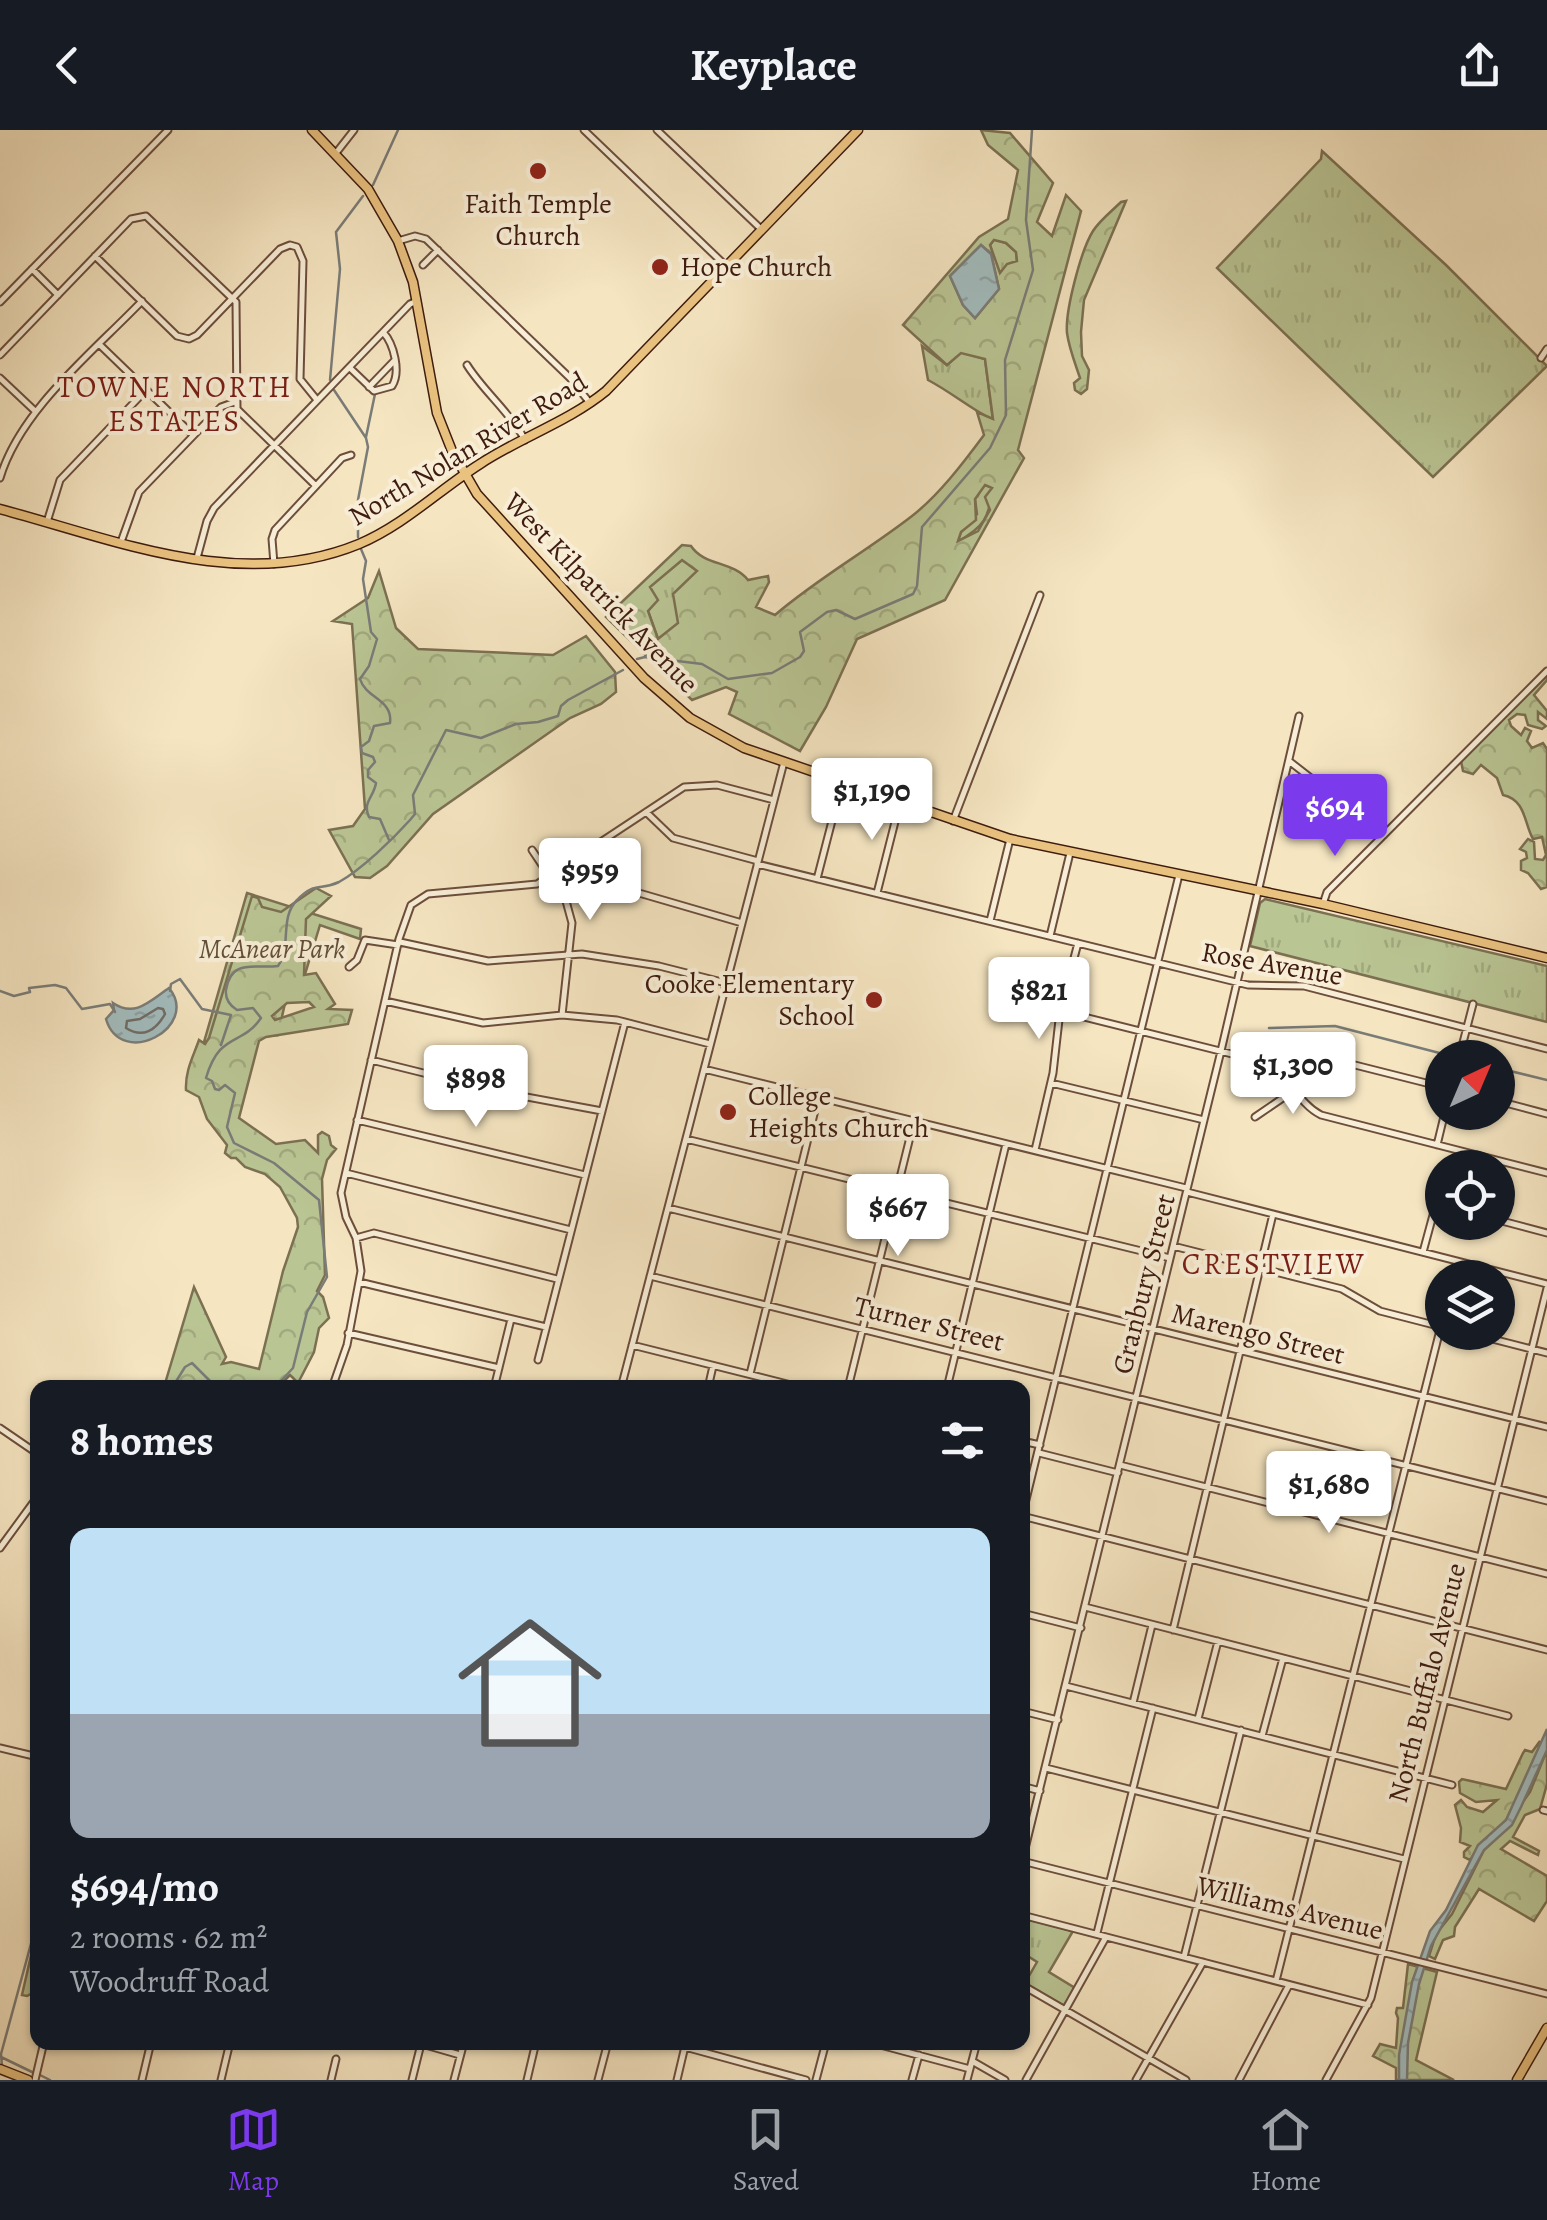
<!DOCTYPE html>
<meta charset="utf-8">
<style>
:root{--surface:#171b24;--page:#242831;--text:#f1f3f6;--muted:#9ea1a6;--line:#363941;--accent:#7c3aed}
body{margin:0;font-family:Alegreya,serif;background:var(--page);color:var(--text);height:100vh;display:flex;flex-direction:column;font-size:38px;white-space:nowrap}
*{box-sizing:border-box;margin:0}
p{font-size:32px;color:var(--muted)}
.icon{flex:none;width:55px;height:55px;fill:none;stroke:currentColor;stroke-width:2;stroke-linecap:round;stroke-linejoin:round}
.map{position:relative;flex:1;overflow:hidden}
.drawer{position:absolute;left:30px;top:1250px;width:1000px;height:670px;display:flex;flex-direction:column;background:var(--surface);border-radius:20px;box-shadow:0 2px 8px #0004}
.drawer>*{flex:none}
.needle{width:65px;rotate:44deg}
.buttons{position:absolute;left:1425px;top:910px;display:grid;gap:20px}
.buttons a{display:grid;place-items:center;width:90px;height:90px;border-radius:50%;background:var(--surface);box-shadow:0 2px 8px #0004;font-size:50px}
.price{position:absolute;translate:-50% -85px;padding:0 22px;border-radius:10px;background:#fff;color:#222;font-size:32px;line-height:65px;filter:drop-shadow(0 2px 5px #0008)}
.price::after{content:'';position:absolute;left:50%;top:60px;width:30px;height:22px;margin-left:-15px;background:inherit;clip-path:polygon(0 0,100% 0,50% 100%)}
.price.selected{background:var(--accent);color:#fff}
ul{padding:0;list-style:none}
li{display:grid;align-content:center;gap:20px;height:530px;padding:0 40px}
li span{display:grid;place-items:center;height:310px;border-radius:20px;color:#555}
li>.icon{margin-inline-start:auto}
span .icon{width:180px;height:180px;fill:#fffc;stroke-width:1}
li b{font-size:42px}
h2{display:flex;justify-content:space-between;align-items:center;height:120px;padding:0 40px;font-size:42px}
header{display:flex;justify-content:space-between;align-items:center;height:130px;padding:0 40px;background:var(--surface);font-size:45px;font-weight:700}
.tabs{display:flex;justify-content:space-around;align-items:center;height:140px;border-top:2px solid var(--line);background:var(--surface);font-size:28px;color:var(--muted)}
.tabs a{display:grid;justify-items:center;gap:5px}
.tabs .selected{color:var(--accent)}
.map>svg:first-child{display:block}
</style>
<header><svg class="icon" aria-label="back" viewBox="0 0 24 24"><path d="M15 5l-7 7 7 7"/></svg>Keyplace<svg class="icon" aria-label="share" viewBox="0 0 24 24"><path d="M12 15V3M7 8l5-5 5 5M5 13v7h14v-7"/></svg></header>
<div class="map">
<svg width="1547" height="1950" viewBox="0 0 1547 1950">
<defs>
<pattern id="grass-tufts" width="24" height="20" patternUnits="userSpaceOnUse" patternTransform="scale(2.5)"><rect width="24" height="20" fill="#bac594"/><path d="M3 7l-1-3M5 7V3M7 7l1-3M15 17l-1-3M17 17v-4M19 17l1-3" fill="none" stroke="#a1a97e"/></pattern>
<pattern id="forest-crowns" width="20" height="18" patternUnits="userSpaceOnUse" patternTransform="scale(2.5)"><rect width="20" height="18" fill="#bac594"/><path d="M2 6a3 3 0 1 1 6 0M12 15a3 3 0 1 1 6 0" fill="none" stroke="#a1a97e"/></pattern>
<pattern id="water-ripples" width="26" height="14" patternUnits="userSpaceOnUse" patternTransform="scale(2.5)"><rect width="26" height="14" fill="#a2bcbe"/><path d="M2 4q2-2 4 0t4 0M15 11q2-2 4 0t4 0" fill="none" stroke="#8da1a2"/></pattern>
</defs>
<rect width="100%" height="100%" fill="#f5e5c1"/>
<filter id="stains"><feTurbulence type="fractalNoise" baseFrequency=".002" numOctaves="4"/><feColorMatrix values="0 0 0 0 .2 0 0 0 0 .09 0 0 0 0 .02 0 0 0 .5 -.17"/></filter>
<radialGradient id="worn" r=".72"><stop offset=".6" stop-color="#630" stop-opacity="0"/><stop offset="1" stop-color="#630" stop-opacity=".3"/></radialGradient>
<path fill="url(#grass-tufts)" stroke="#7c7052" stroke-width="2.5" d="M1322,21L1446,135L1547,236L1433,347L1217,138L1321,29Z
M994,109L1006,113L1016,122L1017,131L999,144L990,115Z
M922,216L947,235L961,222L985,229L993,290C969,278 951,262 928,250Z
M985,354L993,358C989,388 984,397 957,412L961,402L977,384L975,369Z
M682,430L698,440L679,493L658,509L648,481L657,470L649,457Z
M247,763L361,799L360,809L320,795L302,854L289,855L278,905L204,912Z
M1265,769L1547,836V892L1250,816L1260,773Z
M1022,1788L1073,1801L1049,1842L1075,1858L1064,1876L1025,1853L1037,1832L1023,1823Z"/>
<path fill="url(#forest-crowns)" stroke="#7c7052" stroke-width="2.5" fill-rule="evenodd" d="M981,0L1010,3L1053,53L1037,92L1052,106L1066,65L1081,81L1018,320L1024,328L945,470L857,509L826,577L800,621L729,584L737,562L726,557L692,570L606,487L682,415L691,416C704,436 733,431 748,450L768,446L769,452L756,477L775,485C818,448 867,421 912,386C939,365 964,332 984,305L977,282L993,289L985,229L961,223L947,235L903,195L979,107L1008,89L1018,40L988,15ZM994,110L1006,113L1016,122L1017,131L1007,134L1000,143L990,115ZM981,115L991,124L999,159L975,188L963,175L950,146ZM985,355L992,358L985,367L990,380L978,401L958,411L961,402L976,390L975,369ZM682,430L697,441L673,464L678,493L658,509L648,481L658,470L650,457Z
M1126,71L1084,170L1081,202L1082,226L1089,240L1087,259L1081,264L1075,260L1074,253L1080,248C1075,233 1069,218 1067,203C1065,181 1081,120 1093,101C1100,90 1112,81 1121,72Z
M379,441L396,498L418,519L553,525L586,506L615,542L616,562L601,574L570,588L433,684L387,736L370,748L355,747L329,700L353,696L365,679L352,494L333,491L368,468Z
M1547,543V550L1534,565L1547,581V589L1538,582V590L1546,596L1542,599L1528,595L1525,585L1517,584L1509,590L1511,596L1521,605L1525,598L1531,601L1527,611L1532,618L1543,613L1547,619V757L1541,759L1528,743L1521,740V731L1527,728L1526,722L1520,719L1528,709L1534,712L1535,729L1543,730L1546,725L1542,707L1533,709C1524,693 1526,670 1503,665L1497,648L1481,635L1473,644L1463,641L1461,631Z
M316,758L331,766L306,789L304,845L316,843L335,874L328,879L352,880L348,894L266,907L259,911L239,988L276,1014L305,1010L318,1023V1005L322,1002L329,1006L331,1015L336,1019L327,1030L322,1049L325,1145L317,1161L323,1167L329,1188L319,1198L314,1222L298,1253L290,1245L284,1251L288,1257H164L194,1157L226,1227L222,1234L231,1232L259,1239L283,1141L298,1097L297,1088L280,1057L265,1044L245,1037L236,1028H231L225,1023L227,1015L207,989L199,967L186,960C185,941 193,927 199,910L205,914L209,908L252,766L258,768L262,777L281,782ZM309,872L314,877L275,890L272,886L287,873Z
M1540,1611C1537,1635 1520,1674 1503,1694C1492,1707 1479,1714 1470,1730L1464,1727V1722L1470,1716L1460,1712L1461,1698L1455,1675L1461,1670L1467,1677L1483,1682L1497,1670L1476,1672L1460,1663L1459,1652L1462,1649L1506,1659L1523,1623L1525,1620L1532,1622Z
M1547,1620V1654L1540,1679L1525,1685L1513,1707L1539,1721L1538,1725L1510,1711L1501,1719L1547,1746V1771L1534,1791L1479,1759L1455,1797L1454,1806L1443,1810L1435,1829L1429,1826L1436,1804L1452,1784L1484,1720L1500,1704L1530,1662Z
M37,1799L36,1861L27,1866L22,1865Z
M1408,1834L1437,1842L1416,1930L1454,1950H1396V1938L1373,1926L1380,1914L1396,1918L1398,1888L1396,1883L1397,1878H1403Z"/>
<path fill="url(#water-ripples)" stroke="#7a7c78" stroke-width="2.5" d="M981,115L991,124L999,159L975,188L963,175L950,146Z
M169,858C201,897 121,940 106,889L114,880L113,873C135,888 150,871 169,858Z
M1547,1599V1620L1521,1677L1512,1695L1484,1720L1431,1816L1419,1854L1408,1913L1407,1950H1399V1925L1412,1852L1430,1801L1446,1780L1478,1715L1506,1690Z"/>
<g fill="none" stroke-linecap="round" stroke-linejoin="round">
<path stroke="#706c66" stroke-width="2.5" d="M158,878L163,879L165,884C156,900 143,909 126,898L127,891L140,889Z"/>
<path stroke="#7a7c78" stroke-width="2.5" d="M373,55L398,0
M330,250L340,139L336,102L363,66
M334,260L366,308L368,317L358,370V407
M366,307L375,264
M361,419L366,431L363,449L371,502L377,509L369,536L360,549C366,569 393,569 390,593L374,596L369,611L361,617L362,623L373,627L375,632L368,640V647L376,653C374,667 362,672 369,687L380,689L389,710
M637,529L645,527L702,534L728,549L772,543L800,527L804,521L800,502L827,482L836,480L855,489L913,464L917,456L922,397L990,318L1006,285L1005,230L1033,140L1026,90L1032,0
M0,861L14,866L30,862L29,858L55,855L66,858L82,879L110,874L115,882
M170,861L171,854L180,849L202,879L231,885L221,915
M1269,898L1335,896L1455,927
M1498,938L1547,950
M172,1258L185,1237L192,1233L217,1258
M266,1258L281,1251L293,1238L307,1182L327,1147L319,1070L274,1033L234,1013L227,997L235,963L225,955L219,960L215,959L212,951L206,948C220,901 241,917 261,888L253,878L237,880C229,875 225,869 226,860C231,828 255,839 278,836C292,817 279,788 297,770C315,751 320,761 339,752C361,740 393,709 410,690L415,684L413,665L446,600L481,608L516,594L538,592L558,586L561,576L568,570L623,540
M1,1927L32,1942
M2,1936L1,1924L38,1788
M40,1945L50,1950"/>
<g stroke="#6c4e3c" stroke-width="9">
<path id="minor" d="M584,0L727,137
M657,0L762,100
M336,23L354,0
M398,111L415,106L426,109L570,248L590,273
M95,126L177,206L189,209L197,205L280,119L290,115L297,117L303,131L300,249L317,270
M423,135L438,120
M32,139L58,165
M0,172L168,0
M100,215L193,305
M0,225L131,89L146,86L236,172L237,279L316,356
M1541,228L1547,219
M467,235C484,262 510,282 525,310
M350,238L374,261L392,256C401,242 394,214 383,202
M0,248L35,281
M369,257L394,231
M0,348C20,280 93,222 142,171
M47,392L60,350L146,260
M121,412L139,362L221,277L235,272
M197,428L207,391L214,378L410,174L417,171
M274,434L272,409L275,400L342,328L351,325
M1289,631L1384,705
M646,682L673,708L758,731
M953,691L1040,465
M598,715L621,749L639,763L742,793
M532,720L566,771L572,793L562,885
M757,734L1248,855L1304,856L1547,919
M817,749L842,652
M877,763L900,672
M1323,774L1327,762L1547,541
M990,791L1010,709
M1050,806L1070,723
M400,812L488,831L582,824L659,836L726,853
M349,837L357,830L365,810L398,815
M385,871L483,893L562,885L617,890L710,914
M1060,881L1268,933C1291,946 1297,973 1321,985L1547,1043
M1459,928L1473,874
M371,930L500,962L602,981
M704,939L1186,1058
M1051,953L1204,990
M1498,971L1547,984
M1255,987L1334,933L1343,932L1442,957
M357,990L585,1045
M686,1009L1170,1128
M1437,1015L1445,982
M1035,1020L1053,943L1060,881L1078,813
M346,1043L571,1100
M1187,1062L1547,1154
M668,1078L1547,1297
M1498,1090L1547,1103
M356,1108L374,1103L557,1149
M1173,1116L1342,1159L1380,1181L1442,1197
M1423,1122L1436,1074L1442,1076
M650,1146L1547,1371
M1453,1148L1457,1131
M359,1152L546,1197
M1465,1202L1547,1223
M348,1203L499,1238
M632,1215L803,1258
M538,1230L625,892
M750,1244L818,968
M332,1258L347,1215L361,1141L356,1108L346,1087L341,1063L399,809L411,775L428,764L537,754L684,657L717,655L774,670
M494,1258L511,1189
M621,1258L784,632
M708,1258L713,1236
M848,1258L914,991
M947,1258L1006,1014
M0,1298L38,1324
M1022,1311L1040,1315
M1039,1323L1118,1343
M1120,1335L1547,1444
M1022,1386L1179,745
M1022,1386L1547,1520
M0,1418L38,1366
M1085,1477L1508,1586
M1022,1483L1081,1498
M1173,1500L1273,1084
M1066,1556L1452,1655
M1133,1573L1152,1495
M1022,1581L1058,1590
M1198,1589L1218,1511
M1262,1606L1283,1528
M0,1618L38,1627
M1046,1638L1404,1729
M1022,1656L1040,1661
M1543,1680L1547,1681
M1022,1731L1221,921L1299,586
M1022,1731L1547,1864
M1022,1785L1368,1875
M1097,1803L1153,1578
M1184,1827L1241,1600
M1276,1851L1442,1192
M1022,1855L1186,1950
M415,1912L460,1925
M869,1912L970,1939
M685,1917L806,1950
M972,1931L1005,1950
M35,1950L44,1912
M142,1950L151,1912
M221,1950L230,1912
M331,1950L336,1929
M412,1950L421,1914
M454,1950L464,1912
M527,1950L536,1912
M598,1950L608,1912
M677,1950L686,1912
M816,1950L826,1912
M912,1950L919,1925
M967,1950L977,1912
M1026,1950L1106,1807
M1136,1950L1203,1832
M1239,1950L1289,1855
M1326,1950L1371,1868L1547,1158"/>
</g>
<g stroke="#3e1c0f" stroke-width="11">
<path id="major" d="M312,0L368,59L398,111L413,152L437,283L452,321L477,364L644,548L690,588L744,618L1010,709L1323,774L1547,828
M0,379C116,410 240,463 359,414C404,395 439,360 480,334C521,307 568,292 606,261L858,0
M0,1939L28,1950
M1517,1950L1547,1898"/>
</g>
<use href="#minor" stroke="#f8eed7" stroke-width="5"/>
<use href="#major" stroke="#eac280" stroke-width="8"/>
</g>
<g fill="#8f2418" stroke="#f8eed7" stroke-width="4">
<circle cx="538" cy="41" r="10"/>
<circle cx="660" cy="137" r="10"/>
<circle cx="874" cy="870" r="10"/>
<circle cx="728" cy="982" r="10"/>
</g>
<g text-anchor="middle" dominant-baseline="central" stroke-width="8" stroke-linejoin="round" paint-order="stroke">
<g font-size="28" fill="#3e1c0f" stroke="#f8eed7" text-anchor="start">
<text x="538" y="74" text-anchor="middle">Faith Temple<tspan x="538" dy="32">Church</tspan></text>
<text x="680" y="137">Hope Church</text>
<text x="854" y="854" text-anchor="end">Cooke Elementary<tspan x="854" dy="32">School</tspan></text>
<text x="748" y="966">College<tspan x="748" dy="32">Heights Church</tspan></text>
</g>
<g font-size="28" fill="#3e1c0f" stroke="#f8eed7">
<text transform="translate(468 319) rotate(-31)">North Nolan River Road</text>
<text transform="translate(601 463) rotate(46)">West Kilpatrick Avenue</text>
<text transform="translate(1272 834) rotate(10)">Rose Avenue</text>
<text transform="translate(1144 1154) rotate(-76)">Granbury Street</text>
<text transform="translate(929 1194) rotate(14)">Turner Street</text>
<text transform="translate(1258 1204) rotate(14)">Marengo Street</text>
<text transform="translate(1427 1553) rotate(-76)">North Buffalo Avenue</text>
<text transform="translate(1290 1778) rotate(14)">Williams Avenue</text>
</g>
<g font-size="28" font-style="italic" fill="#634f37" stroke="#f8eed7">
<text x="272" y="819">McAnear Park</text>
</g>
<g font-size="30" letter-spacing="2.5" fill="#7a1f14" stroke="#f8eed7">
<text x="175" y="257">TOWNE NORTH<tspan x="175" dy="34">ESTATES</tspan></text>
<text x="1274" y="1134">CRESTVIEW</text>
</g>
</g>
<rect width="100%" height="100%" filter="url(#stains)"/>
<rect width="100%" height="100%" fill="url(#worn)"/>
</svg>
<div class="buttons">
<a><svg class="needle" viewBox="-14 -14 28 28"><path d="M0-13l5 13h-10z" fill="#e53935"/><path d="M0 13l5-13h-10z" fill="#9ea1a6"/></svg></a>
<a><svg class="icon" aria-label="locate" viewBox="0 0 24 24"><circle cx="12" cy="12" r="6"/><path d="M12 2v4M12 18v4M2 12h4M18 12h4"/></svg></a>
<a><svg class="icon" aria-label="layers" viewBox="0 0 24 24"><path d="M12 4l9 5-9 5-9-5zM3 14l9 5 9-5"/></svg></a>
</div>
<b class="price" style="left:872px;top:713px">$1,190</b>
<b class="price selected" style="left:1335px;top:729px">$694</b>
<b class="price" style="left:590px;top:793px">$959</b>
<b class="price" style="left:1039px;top:912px">$821</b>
<b class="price" style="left:1293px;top:987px">$1,300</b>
<b class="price" style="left:476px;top:1000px">$898</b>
<b class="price" style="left:898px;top:1129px">$667</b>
<b class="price" style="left:1329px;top:1406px">$1,680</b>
<section class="drawer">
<h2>8 homes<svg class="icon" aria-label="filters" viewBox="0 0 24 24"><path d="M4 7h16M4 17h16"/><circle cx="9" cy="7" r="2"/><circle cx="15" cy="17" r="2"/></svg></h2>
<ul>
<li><span style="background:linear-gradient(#bfe0f5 60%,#9aa5b1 0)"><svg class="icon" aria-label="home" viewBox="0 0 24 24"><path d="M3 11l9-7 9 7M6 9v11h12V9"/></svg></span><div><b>$694/mo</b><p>2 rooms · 62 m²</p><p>Woodruff Road</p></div></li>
</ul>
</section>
</div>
<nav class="tabs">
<a class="selected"><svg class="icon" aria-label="map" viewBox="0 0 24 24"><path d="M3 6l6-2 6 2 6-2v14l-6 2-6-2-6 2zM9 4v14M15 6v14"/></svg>Map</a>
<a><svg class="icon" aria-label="saved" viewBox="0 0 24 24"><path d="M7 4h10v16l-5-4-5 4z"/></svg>Saved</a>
<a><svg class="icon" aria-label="home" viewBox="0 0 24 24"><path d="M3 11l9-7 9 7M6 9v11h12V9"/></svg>Home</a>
</nav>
